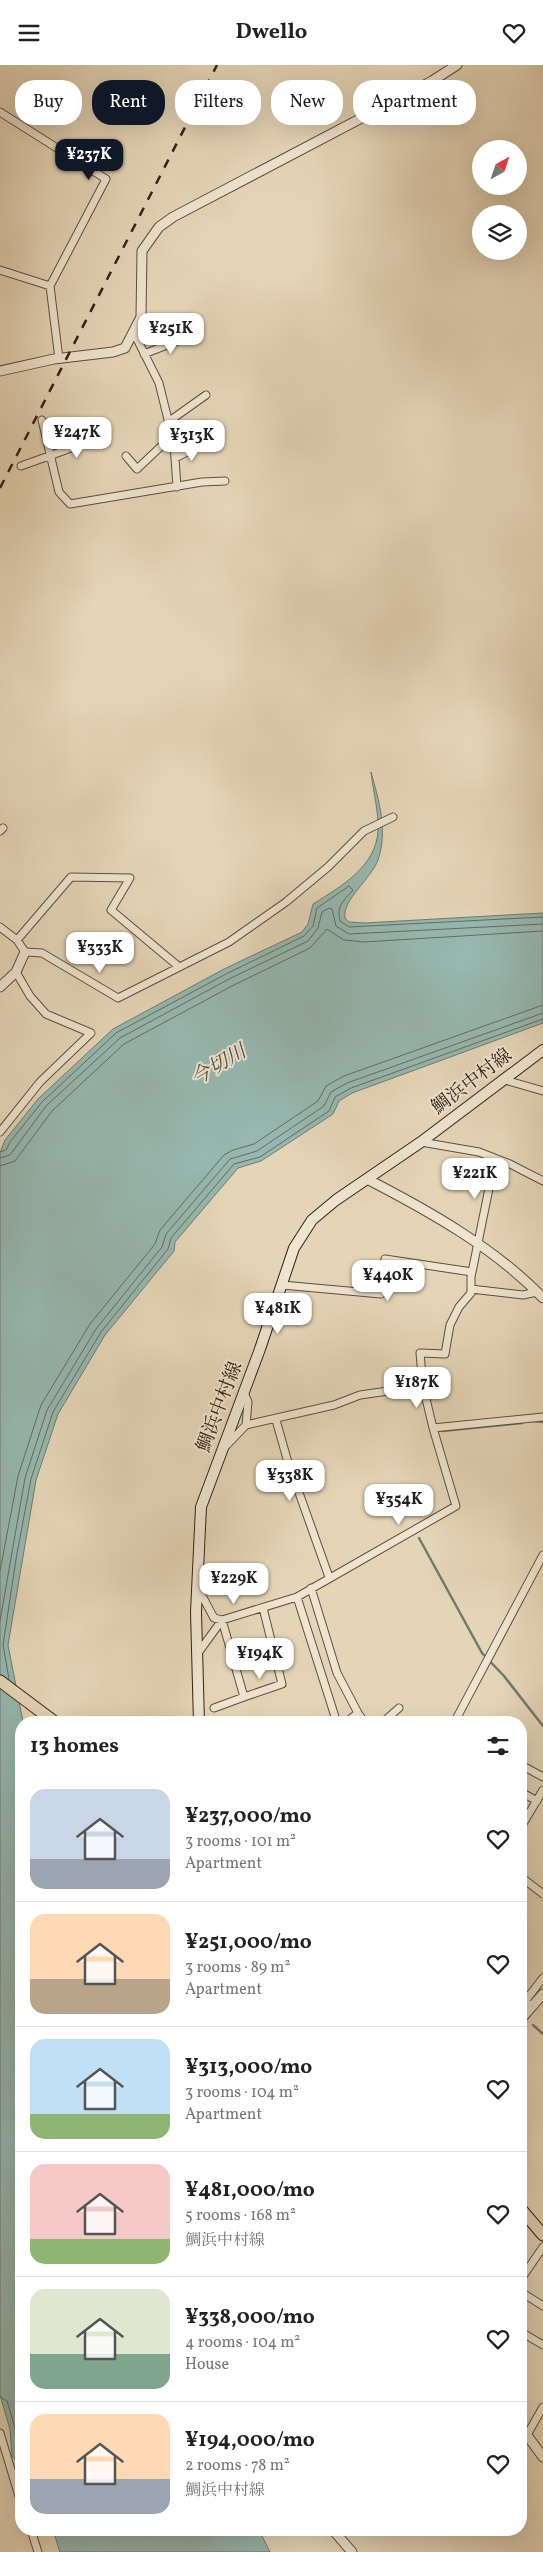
<!DOCTYPE html>
<meta charset="utf-8">
<style>
:root{--surface:#fff;--page:#f2f2f2;--text:#222;--muted:#767676;--line:#e0e0e0;--accent:#111827}
body{margin:0;font-family:Vollkorn,"Noto Serif JP",serif;background:var(--page);color:var(--text);height:100vh;display:flex;flex-direction:column;font-size:19px;white-space:nowrap}
*{box-sizing:border-box;margin:0}
p{font-size:16px;color:var(--muted)}
.icon{flex:none;width:28px;height:28px;fill:none;stroke:currentColor;stroke-width:2;stroke-linecap:round;stroke-linejoin:round}
.map{position:relative;flex:1;overflow:hidden}
.sheet{position:absolute;left:15px;top:1651px;width:512px;height:820px;display:flex;flex-direction:column;background:var(--surface);border-radius:20px;box-shadow:0 5px 20px #0002}
.sheet>*{flex:none}
.hud{position:absolute;left:15px;top:15px;width:514px;height:45px;display:flex;gap:10px}
.needle{width:32px;rotate:40deg}
.controls{position:absolute;left:472px;top:75px;display:grid;gap:10px}
.controls a{display:grid;place-items:center;width:55px;height:55px;border-radius:50%;background:var(--surface);box-shadow:0 5px 20px #0002;font-size:25px}
.price{position:absolute;translate:-50% -42px;padding:0 11px;border-radius:10px;background:#fff;color:#222;font-size:16px;line-height:32px;filter:drop-shadow(0 1px 2px #0008)}
.price::after{content:'';position:absolute;left:50%;top:30px;width:15px;height:11px;margin-left:-8px;background:inherit;clip-path:polygon(0 0,100% 0,50% 100%)}
.price.current{background:var(--accent);color:#fff}
ul{padding:0;list-style:none}
li{display:flex;align-items:center;gap:15px;height:125px;padding:0 15px}
li+li{border-top:1px solid var(--line)}
li span{display:grid;place-items:center;flex:none;width:140px;height:100px;border-radius:15px;color:#555}
li>.icon{margin-inline-start:auto}
span .icon{width:60px;height:60px;fill:#fffc;stroke-width:1}
li b{font-size:21px}
h2{display:flex;justify-content:space-between;align-items:center;height:60px;padding:0 15px;font-size:21px}
.chip{padding:0 18px;border-radius:20px;background:var(--surface);box-shadow:0 5px 20px #0002;font-size:18px;line-height:45px}
.chip.current{background:var(--accent);color:#fff}
header{display:flex;justify-content:space-between;align-items:center;height:65px;padding:0 15px;background:var(--surface);font-size:22px;font-weight:700}
.map>svg:first-child{display:block}
</style>
<header><svg class="icon" aria-label="menu" viewBox="0 0 24 24"><path d="M4 6h16M4 12h16M4 18h16"/></svg>Dwello<svg class="icon" aria-label="heart" viewBox="0 0 24 24"><path d="M12 20l-8-8c-3-5 5-10 8-4 3-6 11-1 8 4z"/></svg></header>
<div class="map">
<svg width="543" height="2487" viewBox="0 0 543 2487">
<rect width="100%" height="100%" fill="#e5d5b7"/>
<filter id="stains"><feTurbulence type="fractalNoise" baseFrequency=".004" numOctaves="4"/><feColorMatrix values="0 0 0 0 .2 0 0 0 0 .09 0 0 0 0 .02 0 0 0 .5 -.17"/></filter>
<radialGradient id="worn" r=".72"><stop offset=".6" stop-color="#630" stop-opacity="0"/><stop offset="1" stop-color="#630" stop-opacity=".3"/></radialGradient>
<path fill="#96b8b0" stroke="#6e7c70" d="M371,707C379,736 388,765 378,795C371,814 342,835 345,853L349,857L364,858L543,848V958L352,1028L339,1036L333,1049L261,1096L238,1103L175,1177L174,1186L105,1270L58,1349L36,1415L8,1580L23,1657L21,1658V2401L12,2391L10,2364L0,2330V1088L5,1075L38,1034L113,964L224,904L302,867L308,859L313,839C340,822 376,802 378,766C379,747 373,726 371,707Z
M53,2465H259L270,2487H60Z"/>
<g fill="none" stroke-linecap="round" stroke-linejoin="round">
<path stroke="#646c60" stroke-width="1" d="M0,1087L6,1085L10,1077L42,1037L116,968L226,909L304,871L313,861L317,843L349,821L353,825C344,836 336,840 340,856L349,862L543,852
M0,1093L10,1090L46,1041L120,973L229,914L308,876L318,863L322,847L329,843L332,844L336,861L349,869L543,859
M0,1101L15,1096L52,1046L124,979L232,921L310,883L327,864L344,875L364,877L543,866
M0,1506L18,1411L41,1340L90,1259L155,1179L160,1165L224,1090L233,1085L254,1079L318,1036L326,1021L344,1011L543,940
M0,1556L25,1413L47,1345L96,1264L162,1182L166,1169L230,1094L257,1086L324,1041L331,1027L347,1018L543,948
M9,1614L3,1580L16,1494L31,1414L53,1347L101,1267L168,1184L171,1173L234,1099L260,1092L329,1046L335,1032L351,1023L543,954
M0,2332L7,2336L15,2363L17,2389L21,2394"/>
<path stroke="#6e7c70" stroke-width="2.5" d="M532,1356L543,1357
M442,1366L522,1358
M419,1473L482,1588L504,1611L543,1661
M521,1933L522,1934
M533,1960L543,1969"/>
<g stroke="#5f4e3a" stroke-width="9">
<path id="minor" d="M0,47L106,114L50,221L59,294
M0,205L50,221
M134,268L159,318L174,379L177,422
M144,289L190,271
M42,355L59,427L70,439L202,417L225,416
M168,357L206,330
M126,391L137,404L172,371
M175,393L199,381
M21,401L99,373L104,369V362
M0,766L3,763
M0,862L17,875L25,887L42,888L118,933L229,877L286,837L328,802L364,766L393,752
M17,875L71,812L130,813L111,845L178,901
M505,1015L543,1026
M0,1067L40,1017L91,968L46,949L30,931L16,907
M421,1077L479,1087L510,1099L543,1116
M282,1220L381,1229L385,1194L472,1207
M471,1224L523,1230L537,1227
M244,1328L248,1337L246,1360
M276,1355L287,1394L329,1512
M433,1363L543,1352
M225,1382L246,1360L334,1340L360,1330L423,1321
M311,1523L337,1608L358,1648
M199,1525L214,1553L222,1555L244,1632L282,1619L263,1543
M297,1532L337,1658
M198,1588L222,1555L297,1532L456,1441L433,1363L423,1321L420,1288L445,1289L450,1260L459,1242L471,1228V1212L495,1094
M214,1643L244,1632
M345,1658L358,1648L365,1658
M382,1658L399,1643
M454,1658L543,1490
M521,1700L543,1712
M521,1727L537,1736
M521,1762L543,1725
M521,1812L543,1829
M531,1943L526,1935L543,1913
M521,2214L543,2182
M521,2227L543,2241
M521,2267L543,2280
M0,2368L21,2438
M527,2370L543,2342
M31,2465L38,2487"/>
</g>
<g stroke="#5f4e3a" stroke-width="11">
<path id="tertiary" d="M0,306L54,294L113,287L125,283L141,252L142,186L159,162L173,152L432,16L457,0
M0,922L16,907L25,887
M367,1114C429,1146 495,1183 543,1233
M521,1954L543,1929
M521,2362L543,2392
M333,2465L352,2487"/>
</g>
<g stroke="#322111" stroke-width="12">
<path id="secondary" d="M199,1658L196,1547L201,1442L260,1284L294,1183L312,1155L336,1135L421,1077L543,985"/>
</g>
<g stroke="#322111" stroke-width="13">
<path id="primary" d="M0,1616L56,1658
M521,2144L543,2170"/>
</g>
<use href="#minor" stroke="#eee4d0" stroke-width="7"/>
<use href="#tertiary" stroke="#eee4d0" stroke-width="9"/>
<use href="#secondary" stroke="#eee4d0" stroke-width="10"/>
<use href="#primary" stroke="#e5d5b7" stroke-width="11"/>
<path stroke="#322111" stroke-width="2.5" stroke-dasharray="9 9" stroke-linecap="butt" d="M0,423L217,0"/>
</g>
<g text-anchor="middle" dominant-baseline="central" stroke-width="4" stroke-linejoin="round" paint-order="stroke">
<g font-size="19" fill="#322111" stroke="#eee4d0">
<text transform="translate(472 1017) rotate(-37)">鯛浜中村線</text>
<text transform="translate(220 1342) rotate(-69)">鯛浜中村線</text>
</g>
<g font-size="20" font-style="italic" fill="#504e41" stroke="#eee4d0">
<text transform="translate(219 1001) rotate(-31)">今切川</text>
</g>
</g>
<rect width="100%" height="100%" filter="url(#stains)"/>
<rect width="100%" height="100%" fill="url(#worn)"/>
</svg>
<div class="controls">
<a><svg class="needle" viewBox="-14 -14 28 28"><path d="M0-13l5 13h-10z" fill="#e53935"/><path d="M0 13l5-13h-10z" fill="#767676"/></svg></a>
<a><svg class="icon" aria-label="layers" viewBox="0 0 24 24"><path d="M12 4l9 5-9 5-9-5zM3 14l9 5 9-5"/></svg></a>
</div>
<b class="price current" style="left:89px;top:116px">¥237K</b>
<b class="price" style="left:171px;top:290px">¥251K</b>
<b class="price" style="left:77px;top:394px">¥247K</b>
<b class="price" style="left:192px;top:397px">¥313K</b>
<b class="price" style="left:100px;top:909px">¥333K</b>
<b class="price" style="left:475px;top:1135px">¥221K</b>
<b class="price" style="left:388px;top:1237px">¥440K</b>
<b class="price" style="left:278px;top:1270px">¥481K</b>
<b class="price" style="left:417px;top:1344px">¥187K</b>
<b class="price" style="left:290px;top:1437px">¥338K</b>
<b class="price" style="left:399px;top:1461px">¥354K</b>
<b class="price" style="left:234px;top:1540px">¥229K</b>
<b class="price" style="left:260px;top:1615px">¥194K</b>
<div class="hud">
<a class="chip">Buy</a>
<a class="chip current">Rent</a>
<a class="chip">Filters</a>
<a class="chip">New</a>
<a class="chip">Apartment</a>
</div>
<section class="sheet">
<h2>13 homes<svg class="icon" aria-label="filters" viewBox="0 0 24 24"><path d="M4 7h16M4 17h16"/><circle cx="9" cy="7" r="2"/><circle cx="15" cy="17" r="2"/></svg></h2>
<ul>
<li><span style="background:linear-gradient(#c9d6e8 70%,#9aa5b1 0)"><svg class="icon" aria-label="home" viewBox="0 0 24 24"><path d="M3 11l9-7 9 7M6 9v11h12V9"/></svg></span><div><b>¥237,000/mo</b><p>3 rooms · 101 m²</p><p>Apartment</p></div><svg class="icon" aria-label="heart" viewBox="0 0 24 24"><path d="M12 20l-8-8c-3-5 5-10 8-4 3-6 11-1 8 4z"/></svg></li>
<li><span style="background:linear-gradient(#ffd9b3 65%,#b9a48a 0)"><svg class="icon" aria-label="home" viewBox="0 0 24 24"><path d="M3 11l9-7 9 7M6 9v11h12V9"/></svg></span><div><b>¥251,000/mo</b><p>3 rooms · 89 m²</p><p>Apartment</p></div><svg class="icon" aria-label="heart" viewBox="0 0 24 24"><path d="M12 20l-8-8c-3-5 5-10 8-4 3-6 11-1 8 4z"/></svg></li>
<li><span style="background:linear-gradient(#bfe0f5 75%,#8fb573 0)"><svg class="icon" aria-label="home" viewBox="0 0 24 24"><path d="M3 11l9-7 9 7M6 9v11h12V9"/></svg></span><div><b>¥313,000/mo</b><p>3 rooms · 104 m²</p><p>Apartment</p></div><svg class="icon" aria-label="heart" viewBox="0 0 24 24"><path d="M12 20l-8-8c-3-5 5-10 8-4 3-6 11-1 8 4z"/></svg></li>
<li><span style="background:linear-gradient(#f6c9c9 75%,#8fb573 0)"><svg class="icon" aria-label="home" viewBox="0 0 24 24"><path d="M3 11l9-7 9 7M6 9v11h12V9"/></svg></span><div><b>¥481,000/mo</b><p>5 rooms · 168 m²</p><p>鯛浜中村線</p></div><svg class="icon" aria-label="heart" viewBox="0 0 24 24"><path d="M12 20l-8-8c-3-5 5-10 8-4 3-6 11-1 8 4z"/></svg></li>
<li><span style="background:linear-gradient(#dfe7d0 65%,#7fa58c 0)"><svg class="icon" aria-label="home" viewBox="0 0 24 24"><path d="M3 11l9-7 9 7M6 9v11h12V9"/></svg></span><div><b>¥338,000/mo</b><p>4 rooms · 104 m²</p><p>House</p></div><svg class="icon" aria-label="heart" viewBox="0 0 24 24"><path d="M12 20l-8-8c-3-5 5-10 8-4 3-6 11-1 8 4z"/></svg></li>
<li><span style="background:linear-gradient(#ffd9b3 65%,#9aa5b1 0)"><svg class="icon" aria-label="home" viewBox="0 0 24 24"><path d="M3 11l9-7 9 7M6 9v11h12V9"/></svg></span><div><b>¥194,000/mo</b><p>2 rooms · 78 m²</p><p>鯛浜中村線</p></div><svg class="icon" aria-label="heart" viewBox="0 0 24 24"><path d="M12 20l-8-8c-3-5 5-10 8-4 3-6 11-1 8 4z"/></svg></li>
</ul>
</section>
</div>
